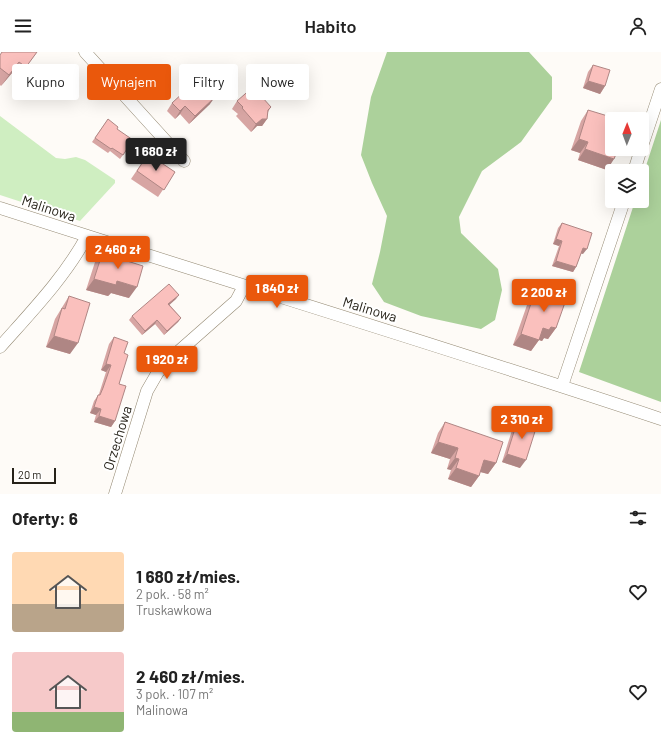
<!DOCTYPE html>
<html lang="pl">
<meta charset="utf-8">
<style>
:root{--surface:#fff;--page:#f6f6f6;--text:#222;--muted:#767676;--accent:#ea580c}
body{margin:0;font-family:Barlow,sans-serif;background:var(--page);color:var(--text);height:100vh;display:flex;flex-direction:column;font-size:15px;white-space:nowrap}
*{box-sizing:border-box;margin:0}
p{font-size:13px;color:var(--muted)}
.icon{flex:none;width:22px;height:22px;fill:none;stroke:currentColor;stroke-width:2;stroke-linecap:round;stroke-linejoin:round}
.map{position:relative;height:442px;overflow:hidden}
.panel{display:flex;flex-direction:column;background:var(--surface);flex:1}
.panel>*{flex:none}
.hud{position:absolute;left:12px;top:12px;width:400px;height:36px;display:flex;gap:8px}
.needle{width:26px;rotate:1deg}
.controls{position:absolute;left:605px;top:60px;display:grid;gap:8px}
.controls a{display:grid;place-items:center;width:44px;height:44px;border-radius:4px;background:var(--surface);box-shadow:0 4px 16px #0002;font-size:20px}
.scale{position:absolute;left:12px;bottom:10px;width:44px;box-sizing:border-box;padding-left:4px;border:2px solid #262219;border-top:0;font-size:11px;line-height:14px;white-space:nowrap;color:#262219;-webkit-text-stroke:3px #fff;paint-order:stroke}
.price{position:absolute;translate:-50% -34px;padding:0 9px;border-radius:4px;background:var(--accent);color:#fff;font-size:13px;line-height:26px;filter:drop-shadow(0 1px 2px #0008)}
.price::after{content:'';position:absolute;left:50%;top:24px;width:12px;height:9px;margin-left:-6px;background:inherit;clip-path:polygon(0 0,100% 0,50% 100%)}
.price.active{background:#222;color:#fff}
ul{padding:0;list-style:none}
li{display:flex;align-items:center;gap:12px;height:100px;padding:0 12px}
li span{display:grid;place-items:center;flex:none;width:112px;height:80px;border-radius:4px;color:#555}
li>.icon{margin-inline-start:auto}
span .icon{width:48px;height:48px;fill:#fffc;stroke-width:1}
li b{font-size:17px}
h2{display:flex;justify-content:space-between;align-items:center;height:48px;padding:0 12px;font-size:17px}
.pill{padding:0 14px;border-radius:4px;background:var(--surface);box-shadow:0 4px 16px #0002;font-size:14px;line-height:36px}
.pill.active{background:var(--accent);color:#fff}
header{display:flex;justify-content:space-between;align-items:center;height:52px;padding:0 12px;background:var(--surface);font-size:18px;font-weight:600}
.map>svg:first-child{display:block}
</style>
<header><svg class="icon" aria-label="menu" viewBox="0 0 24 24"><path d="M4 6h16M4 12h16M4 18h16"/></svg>Habito<svg class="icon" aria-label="person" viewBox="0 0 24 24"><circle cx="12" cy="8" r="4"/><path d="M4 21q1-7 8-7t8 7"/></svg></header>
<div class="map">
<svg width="661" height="442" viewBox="0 0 661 442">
<rect width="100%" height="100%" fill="#fefbf7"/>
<path fill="#cfeec1" d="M0,64L56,106L65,107L76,105L85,108L115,128V131L80,169L0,143Z"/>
<path fill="#acd19b" d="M387,0H529L552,25V47L521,90L482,119L459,165L461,181L498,217L502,238L495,268L481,277L421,264L384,250L372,232L380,200L387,164L372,131L361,103L371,45Z
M661,68V350L579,320L635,149H642V126Z"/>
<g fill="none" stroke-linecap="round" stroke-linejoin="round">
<g stroke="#938872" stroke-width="13">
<path id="street" d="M85,0L184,109
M642,94L661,37
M634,119L641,97
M0,156C220,227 442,294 661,367
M0,295C31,260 65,225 87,184
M562,334L624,149
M115,442L147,339L158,320L169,308L236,249L244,234"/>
</g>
<use href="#street" stroke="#fff" stroke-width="12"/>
</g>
<path fill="#d7a5a3" d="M37,0L18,26L12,21L1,34L0,33V3Z
M593,13L605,34L600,42L583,36L588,20Z
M237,49L271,55L268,60L267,67L262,74H257L251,80L236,64L238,62L232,57Z
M172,51L210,52L189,72L180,62L175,67L167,59Z
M588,58L609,71L607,118L578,108L580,101L571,98L581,69Z
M108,67L117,77L123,103L120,107L110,99L108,101L92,90Z
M148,102L175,120L158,145L131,127Z
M562,171L583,202L581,201L576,215L573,220L552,214L559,194L553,192L558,176Z
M103,199L124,208L129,246L111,241L108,244L86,238L95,210Z
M550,236L556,276L548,287L544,286L542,289L539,288L531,299L513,293L527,253L534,242L543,245Z
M69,244L70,302L46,295L55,267Z
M176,247L169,252L181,266L178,270L164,283L155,272L142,283L129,268L132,264Z
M114,285L124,301L119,332L115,369L111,375L94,370L96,363L90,361L94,349L99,342L106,320L101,318L109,292Z
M518,367L520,416L502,410L513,375Z
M445,370L496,411L488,422L480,420L479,424L471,435L448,427L451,418L447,417L450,407L431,401L438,381Z"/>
<path fill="#af8684" d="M19,10L12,21L1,34L9,23Z
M588,29L605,34L600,42L583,36Z
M215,45L210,52L189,72L195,64Z
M185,54L180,62L175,67L180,59Z
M262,67H267L262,74H257L251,80L256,72Z
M579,87L588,90L580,101L571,98Z
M585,97L614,107L607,118L578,108Z
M556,187L562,189L559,194L553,192Z
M583,196L587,197L583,202L579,201Z
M556,209L576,215L573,220L552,214Z
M94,227L117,229L137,235L129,246L111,241L108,244L86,238Z
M179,243L176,247L166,256L168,252Z
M181,266L178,270L164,283L167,279Z
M157,268L155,272L142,283L145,279Z
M551,275L556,276L548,287L544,286L542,289L539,288L531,299L513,293L521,282L543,276Z
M54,284L78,291L70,302L46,295Z
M106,312L111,313L106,320L101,318Z
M94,355L101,357L96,363L90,361Z
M99,364L115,369L111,375L94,370Z
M438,390L458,396L450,407L431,401Z
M507,402L526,408L520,416L502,410Z
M455,406L459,407L451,418L447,417Z
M484,408L496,411L488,422L477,419Z
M456,416L479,424L471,435L448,427Z"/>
<path fill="#fac0bd" stroke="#af8684" d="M2,0H37L26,15L19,10L9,23L0,16V3Z
M593,13L610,18L605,34L588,29Z
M198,27L215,45L195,64L185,54L180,59L172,51Z
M253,35L271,55L268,58L267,67H262L256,72L242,56L243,55L237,49Z
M588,58L611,65L609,71L612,72V97H618L614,107L585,97L588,90L579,87Z
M108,67L118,75L117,77L133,88L123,103L112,96L111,97L95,86Z
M148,102L175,120L164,138L137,119Z
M562,171L592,181L587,197L583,196L576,215L556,209L562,189L556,187Z
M103,199L124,206V208L143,214L137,235L117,229L116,233L94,227Z
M169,232L179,243L168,252L181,266L167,279L157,268L145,279L132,264Z
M550,236L568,242L556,276L551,275L549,278L543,276L539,288L521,282L534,242L546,246Z
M69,244L90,251L78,291L54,284L62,256L65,257Z
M114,285L128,290L124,301L128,303L119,332L126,334L115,369L99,364L101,357L94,355L98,343H100L103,336L111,313L106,312Z
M518,367L537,373L526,408L507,402Z
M445,370L503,390L496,411L484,408L479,424L456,416L459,407L455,406L458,396L438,390Z"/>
<g text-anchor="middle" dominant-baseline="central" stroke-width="4" stroke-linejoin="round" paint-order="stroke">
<g font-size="14" fill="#262219" stroke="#fff">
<text transform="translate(49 156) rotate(18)">Malinowa</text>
<text transform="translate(370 257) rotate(17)">Malinowa</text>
<text transform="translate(117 386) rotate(-73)">Orzechowa</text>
</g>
</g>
</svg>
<div class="controls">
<a><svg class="needle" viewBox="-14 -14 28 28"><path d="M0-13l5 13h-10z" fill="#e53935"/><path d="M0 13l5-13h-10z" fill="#767676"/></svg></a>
<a><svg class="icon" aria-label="layers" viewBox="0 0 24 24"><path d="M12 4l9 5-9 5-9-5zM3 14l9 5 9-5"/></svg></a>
</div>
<div class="scale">20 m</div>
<b class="price active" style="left:156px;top:120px">1 680 zł</b>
<b class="price" style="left:118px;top:218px">2 460 zł</b>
<b class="price" style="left:277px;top:257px">1 840 zł</b>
<b class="price" style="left:544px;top:261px">2 200 zł</b>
<b class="price" style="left:167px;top:328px">1 920 zł</b>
<b class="price" style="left:522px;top:388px">2 310 zł</b>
<div class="hud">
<a class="pill">Kupno</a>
<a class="pill active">Wynajem</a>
<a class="pill">Filtry</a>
<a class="pill">Nowe</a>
</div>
</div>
<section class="panel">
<h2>Oferty: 6<svg class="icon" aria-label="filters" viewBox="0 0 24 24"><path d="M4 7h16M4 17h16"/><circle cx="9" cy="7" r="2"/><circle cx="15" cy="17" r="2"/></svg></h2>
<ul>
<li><span style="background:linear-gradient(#ffd9b3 65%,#b9a48a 0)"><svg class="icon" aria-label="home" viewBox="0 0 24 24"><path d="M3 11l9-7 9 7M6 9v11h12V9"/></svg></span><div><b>1 680 zł/mies.</b><p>2 pok. · 58 m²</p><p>Truskawkowa</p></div><svg class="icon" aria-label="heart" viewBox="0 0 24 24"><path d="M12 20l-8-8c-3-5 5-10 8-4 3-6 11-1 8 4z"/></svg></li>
<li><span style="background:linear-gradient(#f6c9c9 75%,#8fb573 0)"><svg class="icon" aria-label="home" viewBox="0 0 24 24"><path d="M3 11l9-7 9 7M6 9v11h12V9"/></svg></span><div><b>2 460 zł/mies.</b><p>3 pok. · 107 m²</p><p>Malinowa</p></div><svg class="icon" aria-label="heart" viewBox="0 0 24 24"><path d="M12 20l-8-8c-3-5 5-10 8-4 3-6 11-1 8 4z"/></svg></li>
</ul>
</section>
